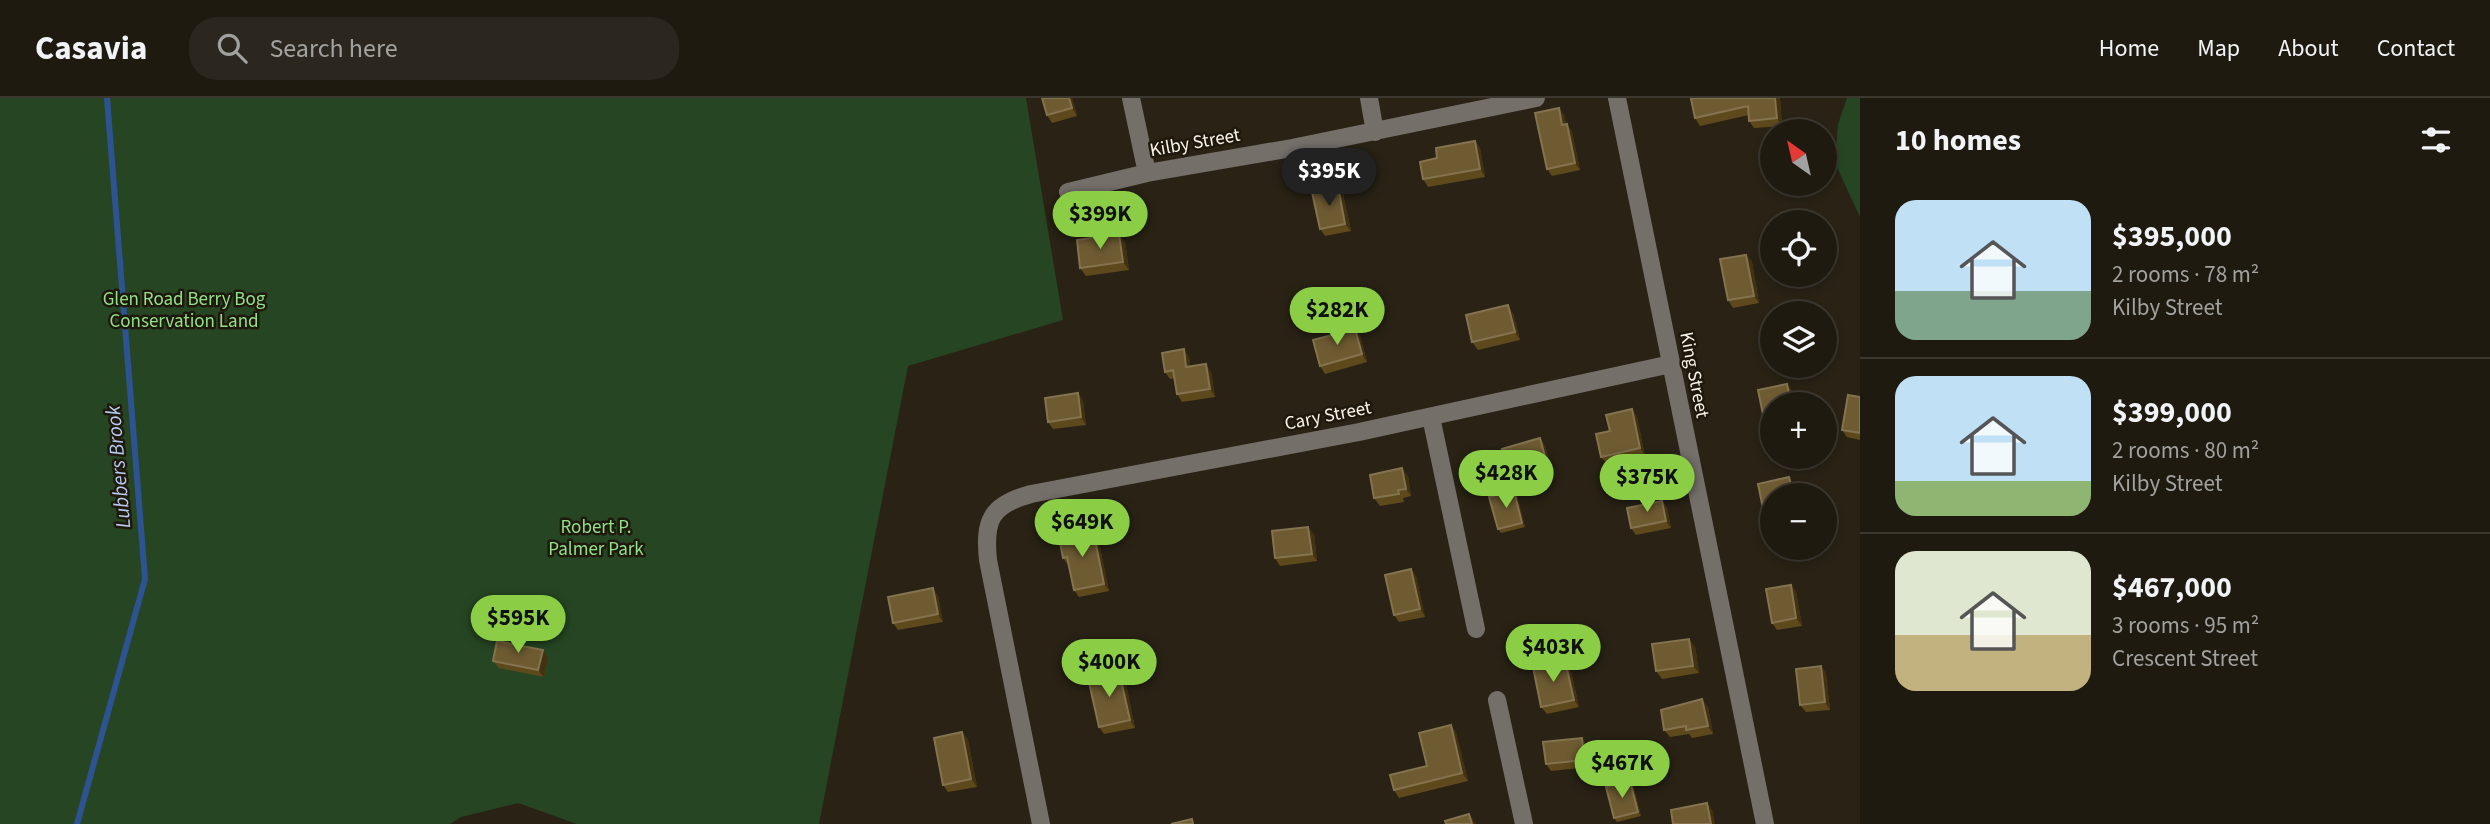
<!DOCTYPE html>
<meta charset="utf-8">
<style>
:root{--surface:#1f1a10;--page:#2c271e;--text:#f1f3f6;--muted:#a1a19f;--line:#3c3830;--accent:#8bce46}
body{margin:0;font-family:"Source Sans 3",sans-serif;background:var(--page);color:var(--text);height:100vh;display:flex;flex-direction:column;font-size:26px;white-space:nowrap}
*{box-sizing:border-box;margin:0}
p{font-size:23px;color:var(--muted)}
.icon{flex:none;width:38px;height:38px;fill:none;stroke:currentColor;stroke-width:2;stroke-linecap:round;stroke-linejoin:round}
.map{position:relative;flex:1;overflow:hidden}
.details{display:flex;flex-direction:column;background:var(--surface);width:630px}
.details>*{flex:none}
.needle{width:46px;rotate:326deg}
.fabs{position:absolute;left:1760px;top:21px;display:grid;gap:14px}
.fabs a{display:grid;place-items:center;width:77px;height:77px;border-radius:50%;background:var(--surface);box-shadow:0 4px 10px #0003,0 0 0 2px var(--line);font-size:35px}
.price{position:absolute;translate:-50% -60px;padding:0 16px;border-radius:24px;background:var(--accent);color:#111;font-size:23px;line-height:46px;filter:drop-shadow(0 2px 4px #0008)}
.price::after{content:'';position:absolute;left:50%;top:42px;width:21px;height:16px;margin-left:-10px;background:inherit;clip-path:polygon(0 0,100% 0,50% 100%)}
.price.selected{background:#222;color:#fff}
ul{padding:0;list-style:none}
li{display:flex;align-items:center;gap:21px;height:175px;padding:0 35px}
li+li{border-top:2px solid var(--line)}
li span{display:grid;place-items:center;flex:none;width:196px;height:140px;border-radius:21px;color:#555}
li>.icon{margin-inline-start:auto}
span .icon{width:84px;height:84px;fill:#fffc;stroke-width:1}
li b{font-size:30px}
h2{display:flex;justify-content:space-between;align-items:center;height:84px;padding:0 35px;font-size:30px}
header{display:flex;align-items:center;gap:42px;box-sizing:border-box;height:98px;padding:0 35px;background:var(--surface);border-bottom:2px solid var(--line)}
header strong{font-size:33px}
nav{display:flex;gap:38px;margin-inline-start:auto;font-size:24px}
.search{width:490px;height:63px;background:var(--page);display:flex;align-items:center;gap:18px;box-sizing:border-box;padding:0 24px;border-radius:28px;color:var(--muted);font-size:26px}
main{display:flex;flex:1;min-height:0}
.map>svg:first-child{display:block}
</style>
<header>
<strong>Casavia</strong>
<div class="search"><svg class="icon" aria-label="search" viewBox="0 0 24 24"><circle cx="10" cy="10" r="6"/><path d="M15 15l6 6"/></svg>Search here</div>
<nav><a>Home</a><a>Map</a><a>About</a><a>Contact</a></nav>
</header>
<main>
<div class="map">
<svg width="1860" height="726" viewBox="0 0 1860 726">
<rect width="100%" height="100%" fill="#292215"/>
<path fill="#264623" d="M0,0H1026L1063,222L908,268L819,726H577L518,705L461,719L450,726H0Z
M1847,0H1860V119L1835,65L1838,26Z"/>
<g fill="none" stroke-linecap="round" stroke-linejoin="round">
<path stroke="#2e5393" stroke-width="6" d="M77,726L145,481L107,0"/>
<path stroke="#756f6a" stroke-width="18" d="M1131,0L1147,75
M1369,0L1375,34
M1617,0L1765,726
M1068,94L1147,75L1292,50L1536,0
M1431,319L1476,531
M1497,602L1524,726
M1041,726L988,462C984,423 990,407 1031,396L1359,334L1671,266"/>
</g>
<path fill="#5e491c" d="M1042,0H1072L1077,18L1052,25L1047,17Z
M1693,0H1780L1782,28L1754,30L1749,23V17L1700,28L1695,20Z
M1559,10L1564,17L1566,26L1572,34L1580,72L1552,78L1547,71Z
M1475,43L1480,50L1485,79L1428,89L1423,81L1437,60Z
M1338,88L1343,96L1351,133L1325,138L1320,131Z
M1125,144L1129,172L1086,178L1080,170Z
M1746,157L1752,164L1759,205L1733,210L1728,202Z
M1513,215L1520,242L1478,252L1472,244Z
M1360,238L1367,264L1325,276L1320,268Z
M1189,259L1190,269L1211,274L1215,299L1182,304L1177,296L1175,280L1170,281L1165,274Z
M1787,286L1792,293L1795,306H1773L1772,343L1767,336L1758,292Z
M1078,295L1083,303L1086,327L1053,331L1048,324Z
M1860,299V342L1847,339L1842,332Z
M1632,311L1637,319L1645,358L1607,366L1601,359L1610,333Z
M1540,340L1545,348L1552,374L1515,385L1510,377Z
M1408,378L1411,398L1403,400L1404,404L1380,408L1374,400Z
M1789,379L1794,387L1797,397H1773V432L1771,433L1766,425L1758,386Z
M1517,397L1525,429L1501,435L1498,431Z
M1662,403L1667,410L1671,430L1636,437L1631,430Z
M1093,432L1098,440L1109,493L1079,499L1074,492L1069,468L1063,460Z
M1314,436L1317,463L1280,468L1275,460Z
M1411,471L1416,478L1425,519L1399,524L1394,517Z
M1791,487L1796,494L1802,528L1777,532L1772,525Z
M938,498L943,524L898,532L893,525Z
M1695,548L1699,575L1662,581L1656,573Z
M548,560L544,579L499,570L493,563Z
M1565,562L1570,569L1579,609L1547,616L1541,609Z
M1821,568L1826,576L1830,612L1806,614L1800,607Z
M1119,573L1125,581L1135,630L1104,636L1099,629Z
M1708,609L1713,636L1692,640L1689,636L1670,639L1664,632Z
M1451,627L1456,635L1468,683L1399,700L1394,692L1427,668Z
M962,634L968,642L977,689L948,694L943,687Z
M1582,640L1587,648L1589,669L1551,673L1546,666Z
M1630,683L1633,687L1641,718L1617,724L1614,720Z"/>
<path fill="#423210" d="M1069,0H1072L1077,18L1072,10Z
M1775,0L1780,1L1782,28L1777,20Z
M1559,10L1564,17L1568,35L1562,27Z
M1567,26L1572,34L1580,72L1575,65Z
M1475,43L1480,50L1485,79L1480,71Z
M1338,88L1343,96L1351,133L1345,126Z
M1119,136L1125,144L1129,172L1123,164Z
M1746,157L1752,164L1759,205L1754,198Z
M1508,207L1513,215L1520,242L1515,234Z
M1355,231L1360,238L1367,264L1362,256Z
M1184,251L1189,259L1192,277L1186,269Z
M1206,266L1211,274L1215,299L1210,291Z
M1787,286L1792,293L1795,306H1791Z
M1078,295L1083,303L1086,327L1081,319Z
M1632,311L1637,319L1645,358L1640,350Z
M1540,340L1545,348L1552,374L1547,366Z
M1402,370L1408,378L1411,398L1406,391Z
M1789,379L1794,387L1797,397H1793Z
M1514,393L1517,397L1525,429L1522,425Z
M1662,403L1667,410L1671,430L1666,423Z
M1308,429L1314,436L1317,463L1312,456Z
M1093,432L1098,440L1109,493L1104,486Z
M1411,471L1416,478L1425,519L1420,511Z
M1791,487L1796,494L1802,528L1796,520Z
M933,490L938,498L943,524L938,516Z
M1689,541L1695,548L1699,575L1693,568Z
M543,552L548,560L544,579L538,572Z
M1565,562L1570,569L1579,609L1574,602Z
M1821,568L1826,576L1830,612L1825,604Z
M1119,573L1125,581L1135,630L1130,622Z
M1702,601L1708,609L1713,636L1708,628Z
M1451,627L1456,635L1468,683L1462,675Z
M962,634L968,642L977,689L971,681Z
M1582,640L1587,648L1589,669L1584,662Z
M1630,683L1633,687L1641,718L1638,714Z
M1707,705L1713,713L1715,726H1711Z
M1469,716L1476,726H1472Z"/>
<path fill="#6e5b32" stroke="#84734f" stroke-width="2" d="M1042,0H1069L1072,10L1047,17Z
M1693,0H1775L1777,20L1749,23L1748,8L1695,20L1691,1Z
M1559,10L1562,27L1567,26L1575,65L1547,71L1535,15Z
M1475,43L1480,71L1423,81L1420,64L1437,60L1436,50Z
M1338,88L1345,126L1320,131L1312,94Z
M1119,136L1123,164L1080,170L1077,142Z
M1746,157L1754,198L1728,202L1720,161Z
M1508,207L1515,234L1472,244L1466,217Z
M1355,231L1362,256L1320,268L1313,242Z
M1184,251L1186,269L1206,266L1210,291L1177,296L1173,272L1165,274L1162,255Z
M1787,286L1791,306H1773V335L1767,336L1758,292Z
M1078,295L1081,319L1048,324L1045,300Z
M1848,297L1860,299V335L1842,332Z
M1632,311L1640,350L1601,359L1596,336L1610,333L1606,317Z
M1540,340L1547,366L1510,377L1502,351Z
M1402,370L1406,391L1398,392L1399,396L1374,400L1370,377Z
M1789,379L1793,397H1773V424L1766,425L1758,386Z
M1514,393L1522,425L1498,431L1489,399Z
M1662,403L1666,423L1631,430L1627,410Z
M1308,429L1312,456L1275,460L1272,433Z
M1093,432L1104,486L1074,492L1067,459L1063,460L1059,439Z
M1411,471L1420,511L1394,517L1385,477Z
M1791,487L1796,520L1772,525L1766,491Z
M933,490L938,516L893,525L888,499Z
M1689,541L1693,568L1656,573L1652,546Z
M497,543L543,552L538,572L493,563Z
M1565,562L1574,602L1541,609L1533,569Z
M1821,568L1825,604L1800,607L1796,571Z
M1119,573L1130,622L1099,629L1088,580Z
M1702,601L1708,628L1686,632V628L1664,632L1661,612Z
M1451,627L1462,675L1394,692L1390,677L1427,668L1419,635Z
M962,634L971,681L943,687L934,640Z
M1582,640L1584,662L1546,666L1543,644Z
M1630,683L1638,714L1614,720L1606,689Z
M1707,705L1711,726H1673L1671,712Z
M1469,716L1472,726H1446L1445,723Z
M1192,721L1193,726H1171Z"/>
<g text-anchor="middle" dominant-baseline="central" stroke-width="5" stroke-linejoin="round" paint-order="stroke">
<g font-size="19" fill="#f9f4eb" stroke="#1f180c">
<text transform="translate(1195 45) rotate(-10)">Kilby Street</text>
<text transform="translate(1694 277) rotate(79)">King Street</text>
<text transform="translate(1328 318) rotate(-11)">Cary Street</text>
</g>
<g font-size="19" fill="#90e188" stroke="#1f180c">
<text x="184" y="201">Glen Road Berry Bog<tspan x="184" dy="22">Conservation Land</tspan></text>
<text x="596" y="429">Robert P.<tspan x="596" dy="22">Palmer Park</tspan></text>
</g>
<g font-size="21" font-style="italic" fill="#b6ccf1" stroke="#1f180c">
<text transform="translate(118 369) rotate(-95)">Lubbers Brook</text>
</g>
</g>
</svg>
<div class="fabs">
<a><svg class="needle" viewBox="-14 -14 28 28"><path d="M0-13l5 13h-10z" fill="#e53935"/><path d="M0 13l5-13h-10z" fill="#a1a19f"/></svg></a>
<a><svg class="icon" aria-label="locate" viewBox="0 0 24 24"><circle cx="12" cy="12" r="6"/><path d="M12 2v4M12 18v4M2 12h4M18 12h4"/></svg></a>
<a><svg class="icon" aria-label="layers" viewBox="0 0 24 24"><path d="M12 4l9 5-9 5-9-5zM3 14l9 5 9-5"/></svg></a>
<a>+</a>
<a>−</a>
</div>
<b class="price selected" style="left:1329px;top:110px">$395K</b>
<b class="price" style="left:1100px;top:153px">$399K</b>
<b class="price" style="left:1337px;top:249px">$282K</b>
<b class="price" style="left:1506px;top:412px">$428K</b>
<b class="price" style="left:1647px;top:416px">$375K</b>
<b class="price" style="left:1082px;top:461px">$649K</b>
<b class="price" style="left:518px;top:557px">$595K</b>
<b class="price" style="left:1553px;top:586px">$403K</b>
<b class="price" style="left:1109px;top:601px">$400K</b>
<b class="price" style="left:1622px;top:702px">$467K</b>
</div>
<section class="details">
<h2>10 homes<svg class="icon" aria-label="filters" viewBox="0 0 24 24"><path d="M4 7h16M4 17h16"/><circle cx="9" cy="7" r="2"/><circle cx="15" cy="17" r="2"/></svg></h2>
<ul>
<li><span style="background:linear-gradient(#bfe0f5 65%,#7fa58c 0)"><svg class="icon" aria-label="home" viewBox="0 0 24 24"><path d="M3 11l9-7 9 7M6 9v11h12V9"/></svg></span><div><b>$395,000</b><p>2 rooms · 78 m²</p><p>Kilby Street</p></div></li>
<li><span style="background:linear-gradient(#bfe0f5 75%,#8fb573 0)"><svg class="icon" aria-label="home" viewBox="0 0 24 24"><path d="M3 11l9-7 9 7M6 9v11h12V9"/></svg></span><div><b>$399,000</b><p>2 rooms · 80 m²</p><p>Kilby Street</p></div></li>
<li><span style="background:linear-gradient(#dfe7d0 60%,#c2b280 0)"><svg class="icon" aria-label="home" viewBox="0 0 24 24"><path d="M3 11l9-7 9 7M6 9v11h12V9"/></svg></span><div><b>$467,000</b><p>3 rooms · 95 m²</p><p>Crescent Street</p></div></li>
</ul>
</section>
</main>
